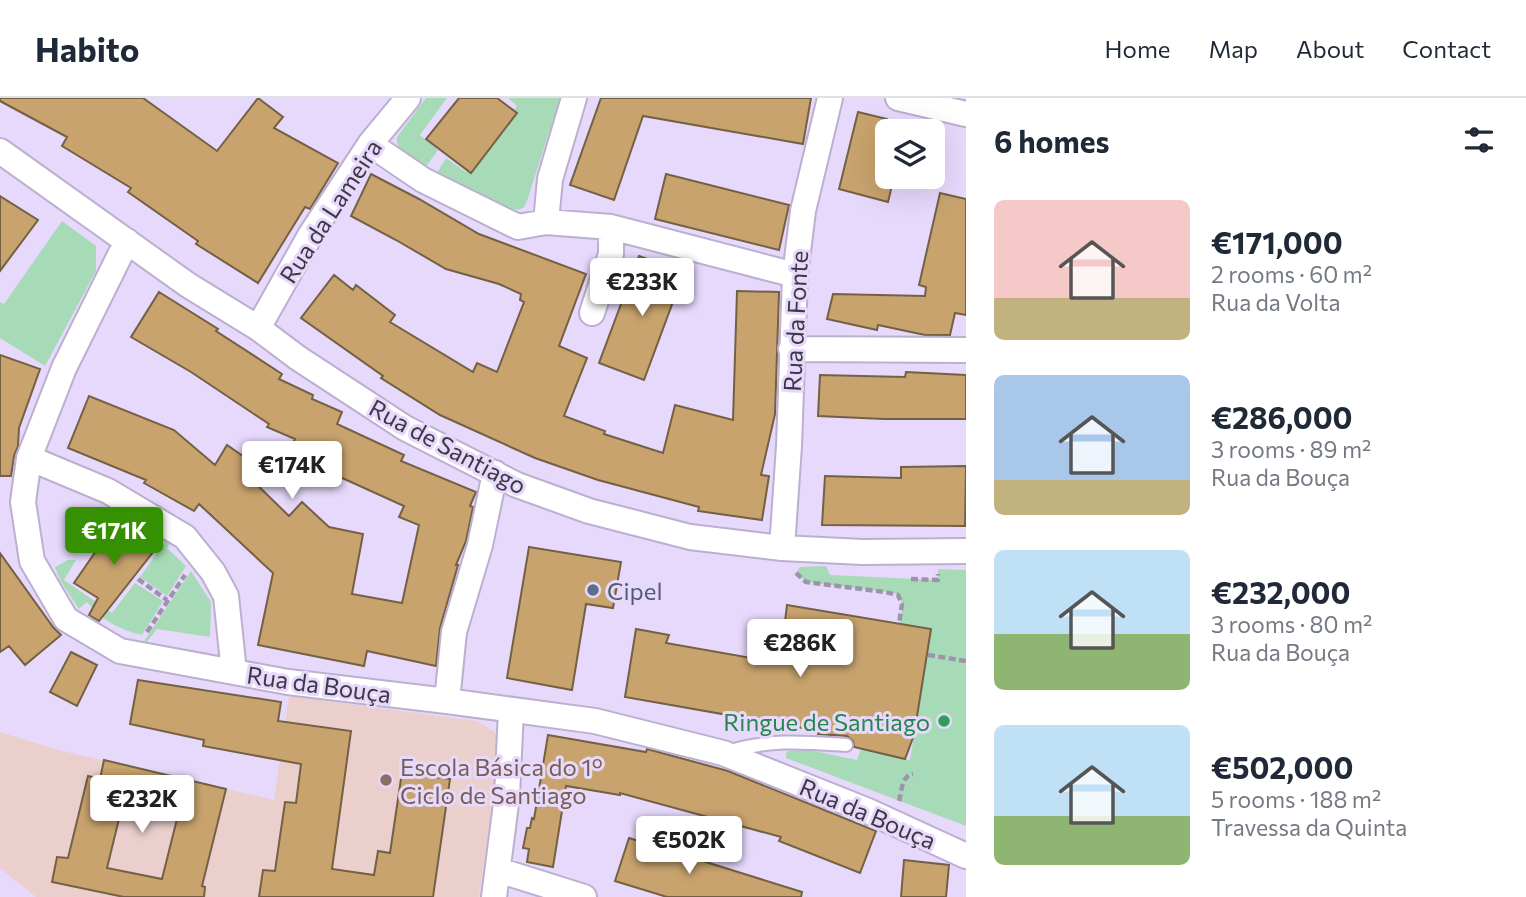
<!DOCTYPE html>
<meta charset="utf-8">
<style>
:root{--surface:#fff;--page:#f2f2f3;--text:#1f2937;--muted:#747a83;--line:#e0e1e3;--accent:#359002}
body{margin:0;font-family:Commissioner,sans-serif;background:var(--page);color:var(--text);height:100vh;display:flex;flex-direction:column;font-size:26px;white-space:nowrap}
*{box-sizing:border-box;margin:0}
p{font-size:23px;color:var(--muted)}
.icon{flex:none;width:38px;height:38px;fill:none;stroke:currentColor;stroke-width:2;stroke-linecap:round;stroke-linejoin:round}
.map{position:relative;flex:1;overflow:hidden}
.details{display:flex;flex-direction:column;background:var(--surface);width:560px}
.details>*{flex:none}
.buttons{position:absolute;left:875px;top:21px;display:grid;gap:14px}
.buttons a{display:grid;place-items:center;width:70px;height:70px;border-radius:10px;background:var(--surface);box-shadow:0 7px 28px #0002;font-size:35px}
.price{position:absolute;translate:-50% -60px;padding:0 16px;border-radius:7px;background:#fff;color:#222;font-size:23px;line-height:46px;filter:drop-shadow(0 2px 4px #0008)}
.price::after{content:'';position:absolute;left:50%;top:42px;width:21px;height:16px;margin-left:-10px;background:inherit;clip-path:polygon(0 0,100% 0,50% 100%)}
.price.active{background:var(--accent);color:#fff}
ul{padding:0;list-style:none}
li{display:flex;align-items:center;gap:21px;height:175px;padding:0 28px}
li span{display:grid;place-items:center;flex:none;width:196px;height:140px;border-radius:10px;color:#555}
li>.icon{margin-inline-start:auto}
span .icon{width:84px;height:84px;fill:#fffc;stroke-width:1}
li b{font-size:30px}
h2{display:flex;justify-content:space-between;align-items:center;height:84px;padding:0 28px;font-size:30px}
header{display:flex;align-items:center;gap:42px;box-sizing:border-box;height:98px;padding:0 35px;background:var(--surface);border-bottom:2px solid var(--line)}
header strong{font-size:33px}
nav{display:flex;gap:38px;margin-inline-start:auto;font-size:24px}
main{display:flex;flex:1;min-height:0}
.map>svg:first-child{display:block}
</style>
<header>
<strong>Habito</strong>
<nav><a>Home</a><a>Map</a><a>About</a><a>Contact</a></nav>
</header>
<main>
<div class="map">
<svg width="966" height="799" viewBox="0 0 966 799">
<rect width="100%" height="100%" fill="#e7d9fc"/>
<path fill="#eacfcd" d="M289,598L477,623L496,635L499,654L479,799H36L0,770V634L58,652L274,702Z"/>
<path fill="#a7dbb8" d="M426,0H447L420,37L438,52L425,70C412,61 396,56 397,39Z
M508,0H560L527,103C525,107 525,110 520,111C508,116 450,83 437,75L446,60L466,74L478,60L481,63L509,27L506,24L517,8Z
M62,123L96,148V173L45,268L0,240V204L4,206Z
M162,439L171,444L167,450L186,468L167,498L140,479L165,444L160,441Z
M68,462H76L64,482L112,515L135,485L163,503L142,537C120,532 101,522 87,504L79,511L60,482L55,469Z
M826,468L830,477L938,482V471L966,472V728L786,660V655L789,653L809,652L857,662L861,651L910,662L931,532L899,526C902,515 906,502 894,495L806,484L796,475L800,469Z
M191,473L211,504L210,539L157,531L146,545H143Z"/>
<path fill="#c8a36e" stroke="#746044" stroke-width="2" fill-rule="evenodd" d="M0,0H143L217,53L258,0L283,19L274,30L338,65L310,111L305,109L258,185L196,146L198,143L128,94L131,90L62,48L67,39L0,3Z
M459,0H497L517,15L471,75L426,41Z
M601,0H811L803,46L643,18L614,102L570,87Z
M858,14L887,21V79H894L888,104L839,91Z
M371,76L419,101L479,136L586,176L559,248L587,260L564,318L605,333L604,336L663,355L675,307L733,322L737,193L779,194L775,316L761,377L769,378L762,422L698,413L699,409L598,382L535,360L440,317L381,280L383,278L301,220L334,177L353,192L356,187L395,217L390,224L473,274L477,265L497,274L524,204L520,202L521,196L499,186L446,171L396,142L351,118Z
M666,76L789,107L779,152L655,121Z
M940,95L966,101V217L955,215L950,237H925L878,227L877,232L827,221L833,196L925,198L926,189L919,187Z
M0,98L38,122L0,173Z
M639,158L684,174L644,282L599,265Z
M159,194L218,231L216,233L282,276L279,281L313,297L312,301L342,314L337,326L404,357L401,363L476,394L470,408L473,409L466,443L456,467H458L440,530L436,568L367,553L364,568L258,547L273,475L199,406L194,413L144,385L146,382L68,350L89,298L174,332L215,367L227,347L257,368L248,378L289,418L302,404L329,429L363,436L352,496L402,505L419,427L399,419L404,408L329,374L333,369L290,351L295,341L267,329L269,326L191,274L131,239Z
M0,257L40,271L19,330L18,348L14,358L11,378H0Z
M906,274L966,277V321H884L818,318L820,277L905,279Z
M966,368L965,428L822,427L825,378L901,380V369Z
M116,424L157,449L99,523L89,517L98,500L74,485Z
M529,449L621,464L613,510L586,506L572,592L507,580Z
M0,455L53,529L61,537L25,567L9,548L0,554Z
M787,507L931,531L914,637L905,661L854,649L853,643L847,638L818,636L819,633L625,599L636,531L669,537L666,545L780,565Z
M71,554L97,567L77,608L50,594Z
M138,582L281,604L278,623L351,633L332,771L374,777L378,753L390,755L402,674L450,681L433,799H259L263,772L275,773L285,704L296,705L301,666L203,648L204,642L130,626Z
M548,637L646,654L647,651L728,673L876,733L860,775L779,743L781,739L620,695V697L566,688L553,769L527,764L529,751L523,750L527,730H530L532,720L534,721Z
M104,662L226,691L202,788L205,789L204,799H124L52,784L57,759L68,760L88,678L100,681ZM127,688L182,701L162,781L107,770Z
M629,740L802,794L801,799H667L615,783Z
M904,762L949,767L946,799H901Z"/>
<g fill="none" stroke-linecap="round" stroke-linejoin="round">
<g stroke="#bcafd0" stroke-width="16">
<path id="lane" d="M726,654C770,641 802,644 846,647"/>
</g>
<g stroke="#bcafd0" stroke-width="28">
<path id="street" d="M898,0L966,16
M370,46L423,82L518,129L546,124L611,129L795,177
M0,53L188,187L258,230L298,260L405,330L517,387L589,413L690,439L782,450L862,454L966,453
M546,124L550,81L574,0
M127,143L64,270L29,360L23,404L32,463L66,521L120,553L288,584L447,603L595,623L723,655L868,713L966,758
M592,215L611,156V129
M258,230L311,136L370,46L408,0
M791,251L966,252
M29,360L108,393L185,439L213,474L226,498L234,574
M782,450L789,348L795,177L803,113L830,0
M447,603L454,534L480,447L495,375
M498,772L584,799
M494,799L507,698L511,612"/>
</g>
<path stroke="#9e93ad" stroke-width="4.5" stroke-dasharray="7 3.5" stroke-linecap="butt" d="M796,475L806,484L885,494L898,497L902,506L899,526
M138,481L167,502
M911,481L938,482V476
M147,534L185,477
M928,557L966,563
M899,703C902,693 901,678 913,676"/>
<use href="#lane" stroke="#fff" stroke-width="12"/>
<use href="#street" stroke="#fff" stroke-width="24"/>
</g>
<circle fill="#5c6f8a" stroke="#e7d9fc" stroke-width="2.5" cx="593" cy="492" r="7"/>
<circle fill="#2e9e5b" stroke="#e7d9fc" stroke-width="2.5" cx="944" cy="623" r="7"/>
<circle fill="#8d6e63" stroke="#e7d9fc" stroke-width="2.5" cx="386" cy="682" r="7"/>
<g text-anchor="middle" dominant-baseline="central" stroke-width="6" stroke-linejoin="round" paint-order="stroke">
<g font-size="24" fill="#3e3846" stroke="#e7d9fc">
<text transform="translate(330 113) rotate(-57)">Rua da Lameira</text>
<text transform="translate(795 223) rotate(-87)">Rua da Fonte</text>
<text transform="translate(448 348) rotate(28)">Rua de Santiago</text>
<text transform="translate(319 586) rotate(8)">Rua da Bouça</text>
<text transform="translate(868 715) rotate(23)">Rua da Bouça</text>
</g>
<g font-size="24" fill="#4e5e75" stroke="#e7d9fc" text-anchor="start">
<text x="607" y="492">Cipel</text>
</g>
<g font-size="24" fill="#27864d" stroke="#e7d9fc" text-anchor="end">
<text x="930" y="623">Ringue de Santiago</text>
</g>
<g font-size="24" fill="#785e54" stroke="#e7d9fc" text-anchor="start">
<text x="400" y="668">Escola Básica do 1º<tspan x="400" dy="28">Ciclo de Santiago</tspan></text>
</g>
</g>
</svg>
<div class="buttons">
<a><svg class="icon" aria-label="layers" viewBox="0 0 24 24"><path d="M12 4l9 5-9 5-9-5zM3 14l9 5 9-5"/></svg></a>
</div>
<b class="price" style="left:642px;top:220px">€233K</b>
<b class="price" style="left:292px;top:403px">€174K</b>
<b class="price active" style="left:114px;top:469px">€171K</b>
<b class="price" style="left:800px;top:581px">€286K</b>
<b class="price" style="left:142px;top:737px">€232K</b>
<b class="price" style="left:689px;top:778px">€502K</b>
</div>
<section class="details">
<h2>6 homes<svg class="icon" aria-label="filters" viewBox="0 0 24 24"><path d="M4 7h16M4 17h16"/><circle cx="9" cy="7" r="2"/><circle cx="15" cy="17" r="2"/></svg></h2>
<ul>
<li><span style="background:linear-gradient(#f6c9c9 70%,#c2b280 0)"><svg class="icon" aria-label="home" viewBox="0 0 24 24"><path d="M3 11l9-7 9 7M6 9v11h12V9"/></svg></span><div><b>€171,000</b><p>2 rooms · 60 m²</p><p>Rua da Volta</p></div></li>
<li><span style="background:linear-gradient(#a9c7e8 75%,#c2b280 0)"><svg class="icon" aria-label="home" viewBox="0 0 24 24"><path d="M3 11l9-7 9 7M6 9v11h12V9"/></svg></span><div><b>€286,000</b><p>3 rooms · 89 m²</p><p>Rua da Bouça</p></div></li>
<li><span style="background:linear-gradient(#bfe0f5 60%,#8fb573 0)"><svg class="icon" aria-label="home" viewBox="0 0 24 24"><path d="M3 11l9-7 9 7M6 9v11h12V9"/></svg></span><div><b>€232,000</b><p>3 rooms · 80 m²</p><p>Rua da Bouça</p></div></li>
<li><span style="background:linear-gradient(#bfe0f5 65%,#8fb573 0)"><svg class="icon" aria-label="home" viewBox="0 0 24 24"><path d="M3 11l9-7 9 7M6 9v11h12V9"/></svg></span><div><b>€502,000</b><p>5 rooms · 188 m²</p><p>Travessa da Quinta</p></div></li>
</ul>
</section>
</main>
